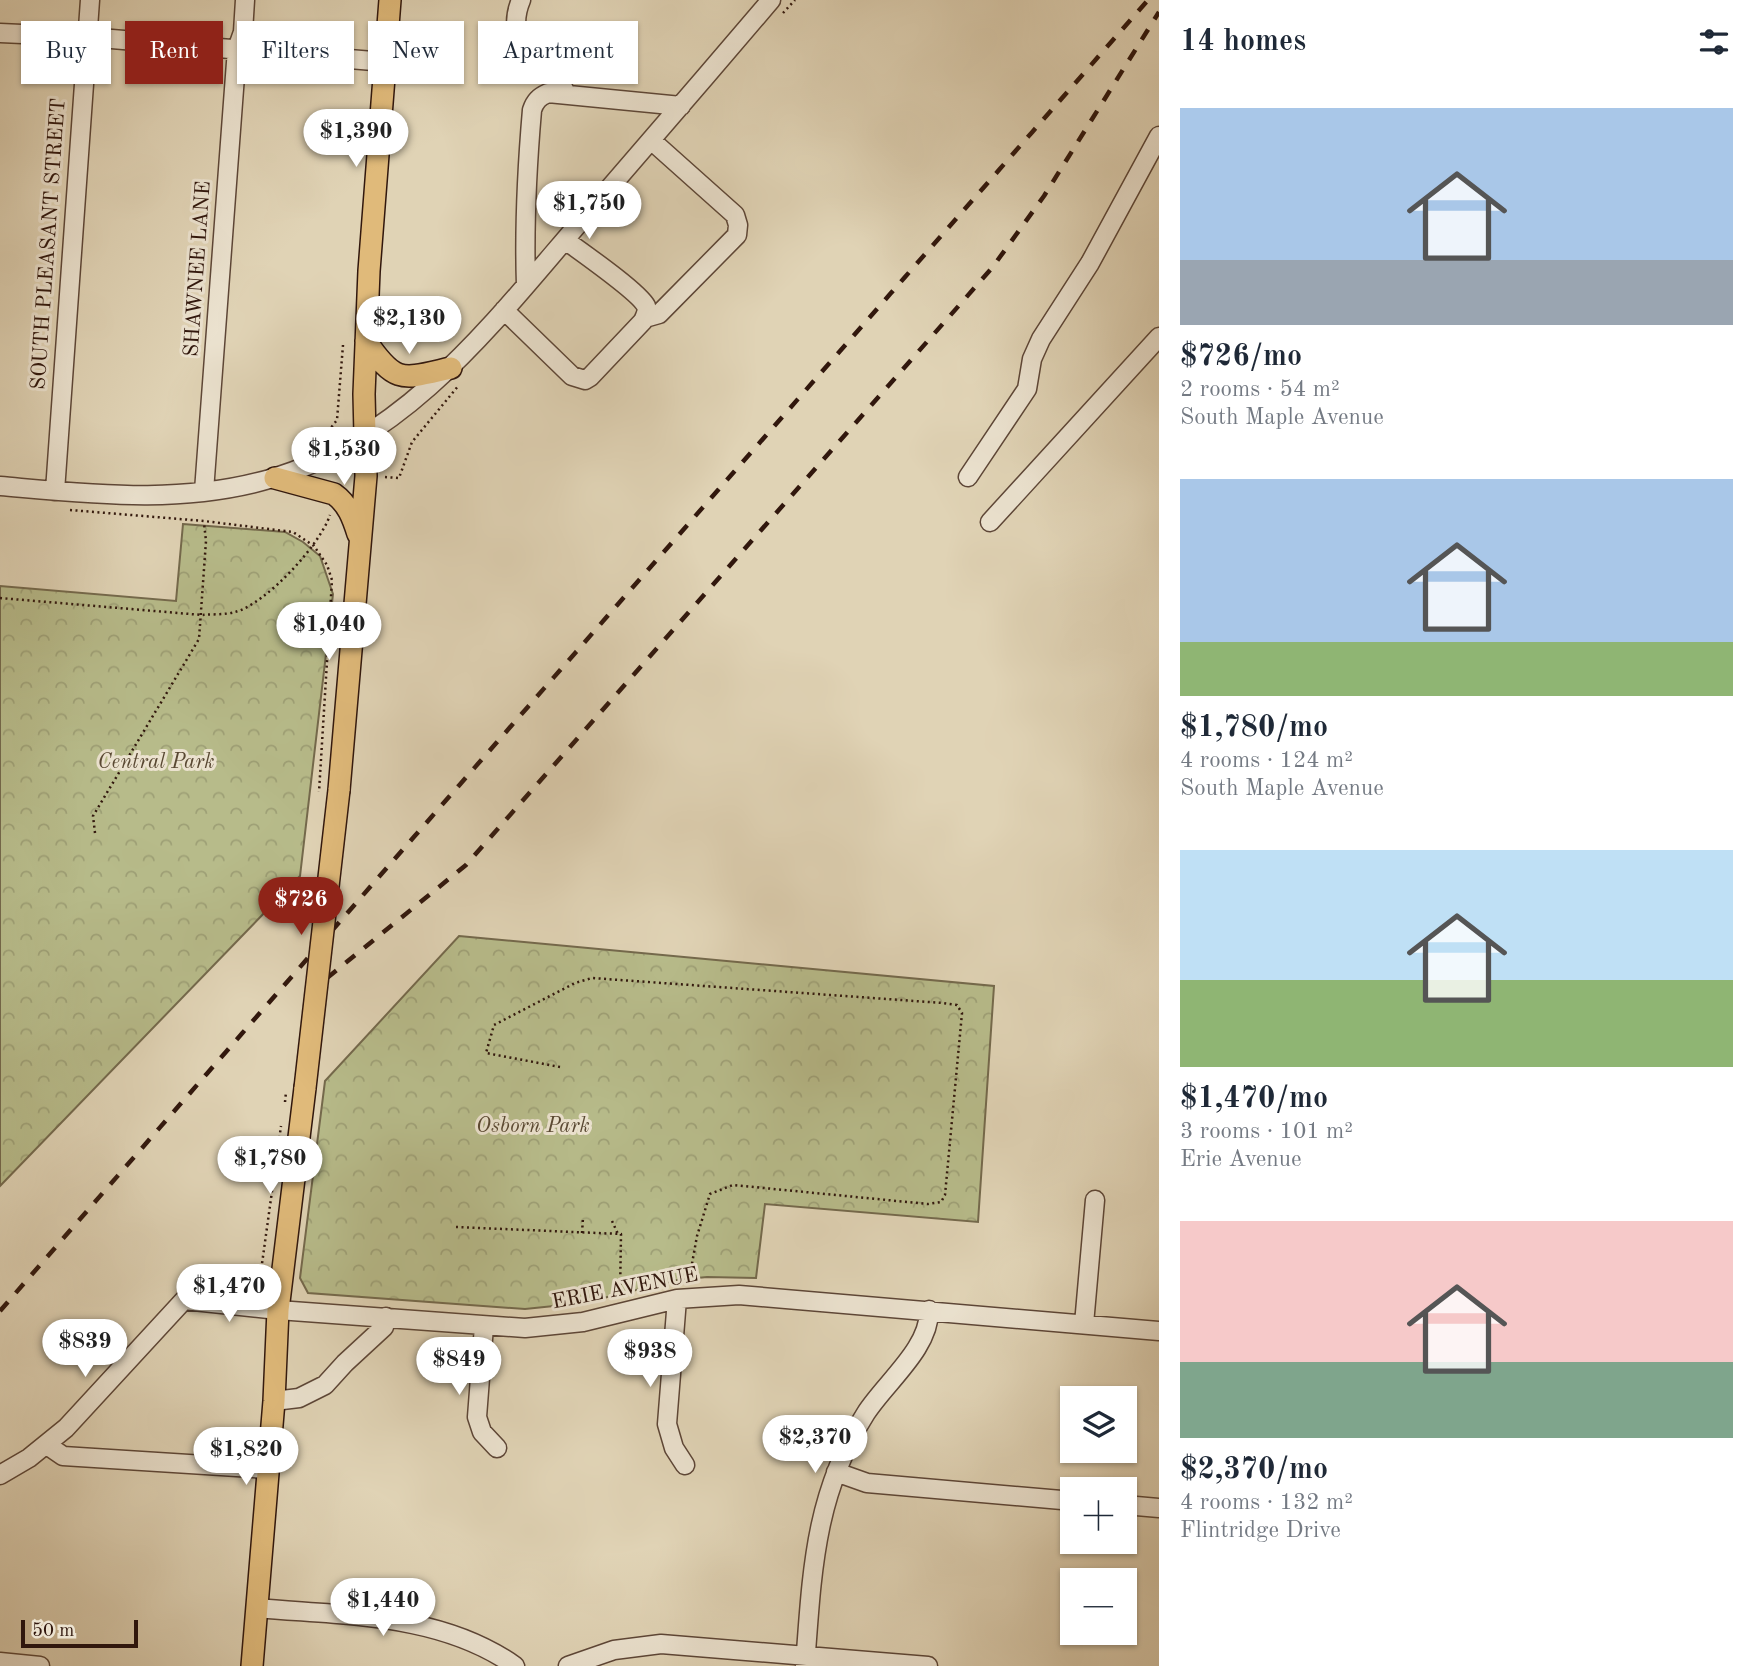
<!DOCTYPE html>
<meta charset="utf-8">
<style>
:root{--surface:#fff;--page:#f2f2f3;--text:#1f2937;--muted:#747a83;--accent:#8f2418}
body{margin:0;font-family:"Old Standard TT",serif;background:var(--page);color:var(--text);height:100vh;display:flex;flex-direction:column;font-size:26px;white-space:nowrap}
*{box-sizing:border-box;margin:0}
p{font-size:23px;color:var(--muted)}
.icon{flex:none;width:38px;height:38px;fill:none;stroke:currentColor;stroke-width:2;stroke-linecap:round;stroke-linejoin:round}
.map{position:relative;flex:1;overflow:hidden}
.sheet{display:flex;flex-direction:column;background:var(--surface);width:595px}
.sheet>*{flex:none}
.hud{position:absolute;left:21px;top:21px;width:665px;height:63px;display:flex;gap:14px}
.controls{position:absolute;left:1060px;top:1386px;display:grid;gap:14px}
.controls a{display:grid;place-items:center;width:77px;height:77px;border-radius:0px;background:var(--surface);box-shadow:0 2px 5px #0004;font-size:35px}
.scale{position:absolute;left:21px;bottom:18px;width:117px;box-sizing:border-box;padding-left:7px;border:4px solid #31170d;border-top:0;font-size:19px;line-height:24px;white-space:nowrap;color:#31170d;-webkit-text-stroke:5px #ebe2cf;paint-order:stroke}
.price{position:absolute;translate:-50% -60px;padding:0 16px;border-radius:24px;background:#fff;color:#222;font-size:23px;line-height:46px;filter:drop-shadow(0 2px 4px #0008)}
.price::after{content:'';position:absolute;left:50%;top:42px;width:21px;height:16px;margin-left:-10px;background:inherit;clip-path:polygon(0 0,100% 0,50% 100%)}
.price.selected{background:var(--accent);color:#fff}
ul{padding:0;list-style:none}
li{display:grid;align-content:center;gap:14px;height:371px;padding:0 21px}
li span{display:grid;place-items:center;height:217px;border-radius:0px;color:#555}
li>.icon{margin-inline-start:auto}
span .icon{width:126px;height:126px;fill:#fffc;stroke-width:1}
li b{font-size:30px}
h2{display:flex;justify-content:space-between;align-items:center;height:84px;padding:0 21px;font-size:30px}
.pill{padding:0 24px;border-radius:0px;background:var(--surface);box-shadow:0 2px 5px #0004;font-size:24px;line-height:63px}
.pill.selected{background:var(--accent);color:#fff}
main{display:flex;flex:1;min-height:0}
.map>svg:first-child{display:block}
</style>
<main>
<div class="map">
<svg width="1159" height="1666" viewBox="0 0 1159 1666">
<defs>
<pattern id="park-crowns" width="20" height="18" patternUnits="userSpaceOnUse" patternTransform="scale(1.75)"><rect width="20" height="18" fill="#b7bb8a"/><path d="M2 6a3 3 0 1 1 6 0M12 15a3 3 0 1 1 6 0" fill="none" stroke="#9ea076"/></pattern>
</defs>
<rect width="100%" height="100%" fill="#e0d3b5"/>
<filter id="stains"><feTurbulence type="fractalNoise" baseFrequency=".00286" numOctaves="4"/><feColorMatrix values="0 0 0 0 .2 0 0 0 0 .09 0 0 0 0 .02 0 0 0 .5 -.17"/></filter>
<radialGradient id="worn" r=".72"><stop offset=".6" stop-color="#630" stop-opacity="0"/><stop offset="1" stop-color="#630" stop-opacity=".3"/></radialGradient>
<path fill="url(#park-crowns)" stroke="#74694c" stroke-width="2" d="M183,524L285,532L303,542L320,556L333,594L300,876L0,1186V586L176,601Z
M459,936L994,986L978,1222L765,1204L756,1278L707,1277L677,1280L583,1303L525,1309L308,1293L300,1278L325,1081Z"/>
<g fill="none" stroke-linecap="round" stroke-linejoin="round">
<g stroke="#5d4637" stroke-width="21">
<path id="minor" d="M521,0C510,26 518,50 541,67C553,76 561,80 566,94
M0,33L88,37L385,62
M526,285C524,226 527,168 532,110C535,101 539,97 548,93L681,106
M504,310L572,376L585,380L590,377L643,321C645,316 648,311 646,306C639,292 580,251 565,240
M645,318L659,314L737,235L738,225L735,215L651,140
M968,477L1027,389L1032,359L1041,339L1090,263L1159,136
M0,486C92,494 183,505 273,478C407,438 494,322 581,221C645,147 708,74 771,0
M55,491L90,0
M204,491L237,49L243,32L245,0
M990,522L1159,337
M677,1299L667,1424L674,1448L685,1465
M1084,1324L1095,1200
M484,1326L477,1417L482,1432L497,1448
M274,1401L299,1398L325,1385L345,1363L384,1327L386,1317
M47,1445L63,1456L268,1469
M836,1472L867,1483L1073,1501
M0,1475L29,1458L66,1428L184,1300L278,1310L525,1328L583,1322L677,1299L739,1295L1159,1331
M1125,1505L1159,1508
M257,1608C345,1616 440,1613 515,1666
M0,1662L40,1666
M568,1666L614,1650L661,1644L928,1666
M805,1666C812,1573 814,1495 866,1413C886,1382 930,1348 929,1310"/>
</g>
<g stroke="#31170d" stroke-width="24">
<path id="major" d="M366,341C396,385 402,379 451,368
M275,478L334,494C348,504 353,518 358,534
M339,790L366,476L364,394L369,271L390,0
M252,1666L274,1401L278,1310L305,1088"/>
</g>
<path stroke="#31170d" stroke-width="2.5" stroke-dasharray="2 3.5" stroke-linecap="butt" d="M783,13L795,0
M315,438L314,436L330,429L337,420L343,345
M385,477L399,478L412,442L459,385
M70,510L204,521L293,532L314,546L327,565L332,580L319,792
M0,598L202,615C212,614 225,615 235,612C266,604 320,545 330,515
M95,833L93,816L199,639L206,541L204,523
M560,1067L486,1053L494,1025L575,983L592,978L943,1003L957,1005L962,1013L945,1195L941,1202L928,1204L733,1185L710,1194L697,1236L689,1280
M612,1221L618,1234
M456,1227L621,1234L620,1295
M582,1233L583,1218
M246,1289L256,1284L261,1271L281,1126"/>
<use href="#minor" stroke="#ebe2cf" stroke-width="18"/>
<use href="#major" stroke="#e0ba7a" stroke-width="21"/>
<path stroke="#31170d" stroke-width="4.5" stroke-dasharray="12 12" stroke-linecap="butt" d="M327,978L466,865L992,268L1044,196L1159,12
M0,1311C381,873 765,437 1148,0"/>
<g stroke="#31170d" stroke-width="24" stroke-linecap="butt">
<path id="major-bridge" d="M305,1088L339,790"/>
</g>
<path stroke="#31170d" stroke-width="2.5" stroke-dasharray="2 3.5" stroke-linecap="butt" d="M285,1102L286,1092"/>
<use href="#major-bridge" stroke="#e0ba7a" stroke-width="21"/>
</g>
<g text-anchor="middle" dominant-baseline="central" stroke-width="6" stroke-linejoin="round" paint-order="stroke">
<g font-size="21" fill="#31170d" stroke="#ebe2cf">
<text transform="translate(49 244) rotate(-86)">SOUTH PLEASANT STREET</text>
<text transform="translate(198 269) rotate(-86)">SHAWNEE LANE</text>
<text transform="translate(625 1289) rotate(-11)">ERIE AVENUE</text>
</g>
<g font-size="21" font-style="italic" fill="#594832" stroke="#ebe2cf">
<text x="156" y="762">Central Park</text>
<text x="533" y="1126">Osborn Park</text>
</g>
</g>
<rect width="100%" height="100%" filter="url(#stains)"/>
<rect width="100%" height="100%" fill="url(#worn)"/>
</svg>
<div class="controls">
<a><svg class="icon" aria-label="layers" viewBox="0 0 24 24"><path d="M12 4l9 5-9 5-9-5zM3 14l9 5 9-5"/></svg></a>
<a>+</a>
<a>−</a>
</div>
<div class="scale">50 m</div>
<b class="price" style="left:356px;top:169px">$1,390</b>
<b class="price" style="left:589px;top:241px">$1,750</b>
<b class="price" style="left:409px;top:356px">$2,130</b>
<b class="price" style="left:344px;top:487px">$1,530</b>
<b class="price" style="left:329px;top:662px">$1,040</b>
<b class="price selected" style="left:301px;top:937px">$726</b>
<b class="price" style="left:270px;top:1196px">$1,780</b>
<b class="price" style="left:229px;top:1324px">$1,470</b>
<b class="price" style="left:85px;top:1379px">$839</b>
<b class="price" style="left:650px;top:1389px">$938</b>
<b class="price" style="left:459px;top:1397px">$849</b>
<b class="price" style="left:815px;top:1475px">$2,370</b>
<b class="price" style="left:246px;top:1487px">$1,820</b>
<b class="price" style="left:383px;top:1638px">$1,440</b>
<div class="hud">
<a class="pill">Buy</a>
<a class="pill selected">Rent</a>
<a class="pill">Filters</a>
<a class="pill">New</a>
<a class="pill">Apartment</a>
</div>
</div>
<section class="sheet">
<h2>14 homes<svg class="icon" aria-label="filters" viewBox="0 0 24 24"><path d="M4 7h16M4 17h16"/><circle cx="9" cy="7" r="2"/><circle cx="15" cy="17" r="2"/></svg></h2>
<ul>
<li><span style="background:linear-gradient(#a9c7e8 70%,#9aa5b1 0)"><svg class="icon" aria-label="home" viewBox="0 0 24 24"><path d="M3 11l9-7 9 7M6 9v11h12V9"/></svg></span><div><b>$726/mo</b><p>2 rooms · 54 m²</p><p>South Maple Avenue</p></div></li>
<li><span style="background:linear-gradient(#a9c7e8 75%,#8fb573 0)"><svg class="icon" aria-label="home" viewBox="0 0 24 24"><path d="M3 11l9-7 9 7M6 9v11h12V9"/></svg></span><div><b>$1,780/mo</b><p>4 rooms · 124 m²</p><p>South Maple Avenue</p></div></li>
<li><span style="background:linear-gradient(#bfe0f5 60%,#8fb573 0)"><svg class="icon" aria-label="home" viewBox="0 0 24 24"><path d="M3 11l9-7 9 7M6 9v11h12V9"/></svg></span><div><b>$1,470/mo</b><p>3 rooms · 101 m²</p><p>Erie Avenue</p></div></li>
<li><span style="background:linear-gradient(#f6c9c9 65%,#7fa58c 0)"><svg class="icon" aria-label="home" viewBox="0 0 24 24"><path d="M3 11l9-7 9 7M6 9v11h12V9"/></svg></span><div><b>$2,370/mo</b><p>4 rooms · 132 m²</p><p>Flintridge Drive</p></div></li>
</ul>
</section>
</main>
